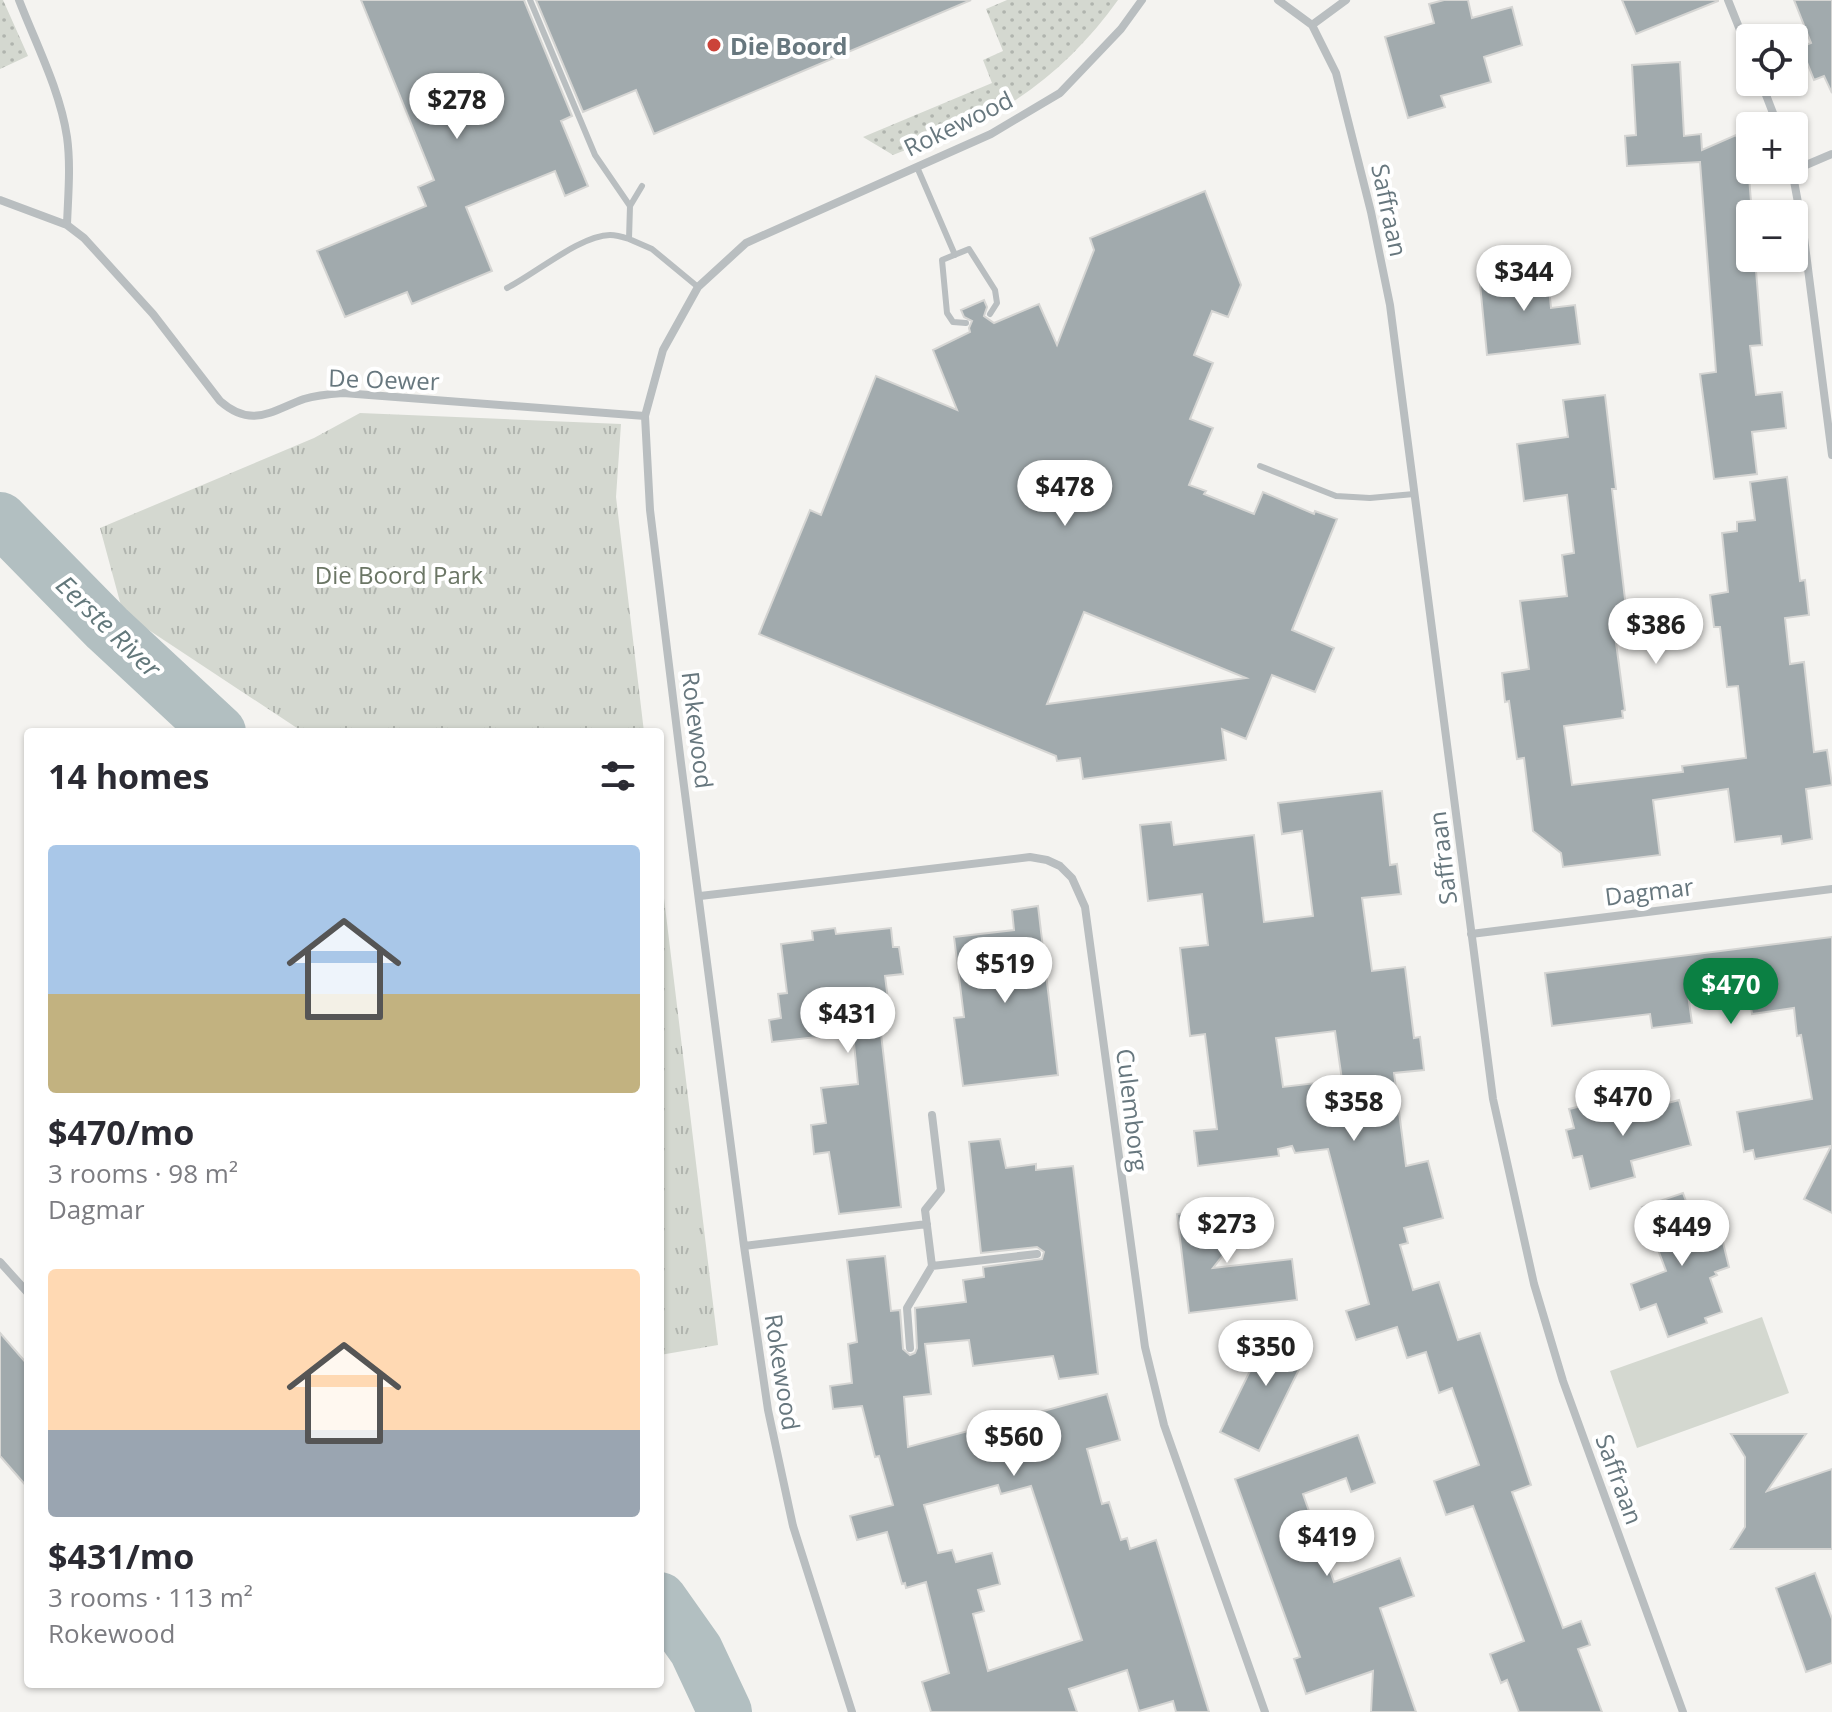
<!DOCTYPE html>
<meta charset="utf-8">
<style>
:root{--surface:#fff;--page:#f2f2f3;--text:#2b2b33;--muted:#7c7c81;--accent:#0b8043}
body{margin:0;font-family:"Open Sans",sans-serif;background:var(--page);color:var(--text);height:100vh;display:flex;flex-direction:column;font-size:30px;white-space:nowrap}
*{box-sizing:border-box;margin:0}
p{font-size:26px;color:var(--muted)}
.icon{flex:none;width:44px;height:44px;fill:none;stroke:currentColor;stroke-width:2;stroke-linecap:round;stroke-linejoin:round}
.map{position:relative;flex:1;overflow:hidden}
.details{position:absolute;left:24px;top:728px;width:640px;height:960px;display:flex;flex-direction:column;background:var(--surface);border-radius:8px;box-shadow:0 2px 6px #0004}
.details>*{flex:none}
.fabs{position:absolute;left:1736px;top:24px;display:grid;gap:16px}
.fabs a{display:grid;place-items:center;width:72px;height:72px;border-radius:8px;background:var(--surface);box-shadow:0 2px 6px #0004;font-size:40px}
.price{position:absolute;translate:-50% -68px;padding:0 18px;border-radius:28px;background:#fff;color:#222;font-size:26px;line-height:52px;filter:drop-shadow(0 2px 4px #0008)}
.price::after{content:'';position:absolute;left:50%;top:48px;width:24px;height:18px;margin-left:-12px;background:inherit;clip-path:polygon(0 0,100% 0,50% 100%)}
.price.current{background:var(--accent);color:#fff}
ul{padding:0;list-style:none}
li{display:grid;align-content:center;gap:16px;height:424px;padding:0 24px}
li span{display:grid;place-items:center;height:248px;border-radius:8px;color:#555}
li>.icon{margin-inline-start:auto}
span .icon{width:144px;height:144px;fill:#fffc;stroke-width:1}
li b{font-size:34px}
h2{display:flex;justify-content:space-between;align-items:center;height:96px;padding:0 24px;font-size:34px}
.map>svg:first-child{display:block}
</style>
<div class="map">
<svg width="1832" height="1712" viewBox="0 0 1832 1712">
<defs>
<pattern id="grass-dots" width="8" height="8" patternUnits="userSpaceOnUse" patternTransform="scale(2)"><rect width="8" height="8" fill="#d4d8d0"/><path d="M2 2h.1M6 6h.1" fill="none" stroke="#b0b4ae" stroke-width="1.8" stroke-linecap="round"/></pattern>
<pattern id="park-tufts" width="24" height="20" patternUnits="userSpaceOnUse" patternTransform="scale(2)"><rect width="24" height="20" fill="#d4d8d0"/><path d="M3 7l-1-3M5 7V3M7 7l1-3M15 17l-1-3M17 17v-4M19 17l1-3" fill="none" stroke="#b0b4ae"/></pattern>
</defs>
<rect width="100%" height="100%" fill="#f4f3f0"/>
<path fill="url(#grass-dots)" d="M0,0H3L28,56L0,69Z
M1007,0H1118C1083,49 1039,90 985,118C955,133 923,143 893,155L863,137L992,83L983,60L1003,51L986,9Z"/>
<path fill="url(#park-tufts)" d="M360,413L621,424L616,497L644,732H303L123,613L100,528L314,438Z
M660,865L718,1345L660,1355Z"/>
<path fill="#d4d8d0" d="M1762,1317L1789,1393L1637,1448L1610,1371Z"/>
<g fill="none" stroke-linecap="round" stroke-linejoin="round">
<path stroke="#b2bfc1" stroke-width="54" d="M0,519L107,628L219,732
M660,1599L696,1650L725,1712"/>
</g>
<path fill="#a1aaad" stroke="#d5d5d3" stroke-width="2" fill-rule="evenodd" d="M361,0H524L572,116L561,121L588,186L565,196L555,171L466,207L492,271L412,304L407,292L345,317L317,251L426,206L418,187L434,180Z
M536,0H971L654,134L636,90L583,112Z
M1444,0H1468L1472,18L1512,7L1522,45L1484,57L1491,82L1441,96L1445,107L1408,118L1385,37L1434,23L1429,4Z
M1622,0H1718V1L1636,34Z
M1794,0H1832V93L1824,76L1814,80L1801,47L1811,43Z
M1680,62L1684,136L1701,134L1702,150L1736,135L1748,164L1752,214L1750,258H1755L1762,345L1750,346L1756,395L1782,392L1786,428L1752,432L1757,474L1714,479L1700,374L1716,372L1700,162L1627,166L1625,136L1636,135L1632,65Z
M1205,191L1241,285L1228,317L1212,311L1194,355L1213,363L1190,419L1213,428L1189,485L1206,491L1204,494L1254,514L1263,492L1314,514L1315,511L1337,519L1292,630L1334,648L1315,692L1272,675L1246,739L1222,729L1226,760L1083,779L1080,758L1057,761L1056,756L759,634L810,510L821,515L876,376L957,410L933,350L970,332L969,328L972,321L964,317L961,310L984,300L987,307L984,316L994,323L1039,304L1057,345L1094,250L1090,238ZM1084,612L1246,678L1047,704Z
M1547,266L1551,308L1575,305L1580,344L1487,355L1479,274Z
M1605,395L1616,489H1612L1629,633L1615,635L1625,710L1622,711L1623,718L1564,726L1572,785L1683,772L1682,766L1746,758L1738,686L1727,687L1720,627H1714L1710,595L1728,592L1722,533L1737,531V522L1755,520L1750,482L1787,477L1800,581L1805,580L1809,615L1785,618L1790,664L1804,662L1814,752L1827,750L1832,785L1806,789L1812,839L1782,844L1781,836L1735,842L1728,789L1653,800L1660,855L1563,867L1561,853L1533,831L1524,758L1517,759L1509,701L1505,702L1502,673L1529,669L1520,601L1567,596L1562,555L1574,553L1567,495L1524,501L1517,444L1568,437L1563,400Z
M1382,791L1390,865L1397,864L1401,894L1362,898L1372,971L1405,967L1414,1038L1420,1037L1424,1070L1394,1073L1406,1166L1428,1161L1443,1218L1404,1228L1408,1243L1400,1245L1413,1290L1439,1282L1458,1340L1480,1333L1531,1485L1512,1492L1563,1628L1581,1621L1590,1645L1578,1649L1602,1712H1519L1507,1680L1501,1683L1490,1654L1524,1641L1473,1506L1446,1515L1434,1481L1479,1465L1452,1388L1439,1393L1426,1352L1407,1358L1397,1327L1356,1340L1346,1311L1369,1304L1328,1149L1295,1153L1292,1146L1278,1149L1279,1156L1198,1166L1194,1131L1217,1129L1205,1034L1190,1036L1180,948L1208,945L1202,894L1148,901L1140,825L1171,822L1174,845L1254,835L1264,922L1313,916L1302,831L1282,834L1278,803ZM1335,1031L1342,1080L1283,1087L1276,1038Z
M1038,906L1058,1075L963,1086L954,1018L964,1017L954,937L1014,930L1012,910Z
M835,928L836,934L891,928L893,947H899L903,974L885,976L891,1023L880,1025L901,1207L839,1214L829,1152L814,1154L811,1125L826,1123L821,1088L858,1084L853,1033L772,1042L769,1020L781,1018L778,994L787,993L781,944L813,940L812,931Z
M1832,937V1213L1804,1199L1831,1146L1755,1159L1753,1150L1744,1152L1737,1112L1812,1099L1801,1035L1797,1036L1794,1008L1752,1014L1747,980L1687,987L1692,1023L1652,1028L1650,1014L1552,1026L1545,973Z
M1614,1098L1619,1116L1679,1100L1691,1145L1631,1161L1635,1177L1590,1189L1582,1156L1573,1158L1566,1130L1574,1128L1569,1109Z
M1000,1139L1006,1168L1036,1164V1170L1073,1166L1098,1374L1059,1379L1053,1356L973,1366L969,1340L925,1344L931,1394L904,1397L908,1447L1107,1394L1120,1440L1087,1449L1102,1504L1109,1502L1121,1540L1127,1538L1130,1549L1156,1540L1209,1712H1176L1173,1701L1139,1711L1127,1670L1069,1689L1077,1712H931L922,1682L949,1673L926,1582L906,1588L905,1583L902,1584L887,1532L857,1540L850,1516L893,1505L879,1456L875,1457L862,1406L833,1409L830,1386L852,1383L848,1344L857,1342L847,1260L885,1256L891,1311L900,1310L903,1349L910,1355L915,1353L917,1348L915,1308L966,1302L963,1280L984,1277L983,1267L1042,1259L1044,1252L1037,1247L981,1253L969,1142ZM998,1485L1001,1494L1031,1486L1082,1640L988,1671L973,1614L984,1611L978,1590L1000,1584L992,1553L956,1562L952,1550L938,1553L924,1505Z
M1683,1193L1694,1223L1697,1222L1702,1236L1720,1230L1729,1267L1715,1272L1717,1275L1710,1278L1722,1312L1705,1318L1707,1323L1668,1337L1656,1304L1640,1310L1631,1284L1666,1271L1642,1207Z
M1243,1206L1246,1226L1213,1268L1292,1259L1297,1300L1189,1313L1177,1214Z
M1273,1324L1312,1343L1259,1451L1220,1432Z
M0,1333L28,1365V1488L0,1456Z
M1731,1434H1806L1767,1491L1832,1469V1549H1731L1745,1527V1457Z
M1358,1435L1375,1483L1351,1492L1346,1478L1303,1494L1334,1582L1400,1558L1414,1596L1380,1608L1416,1712H1371L1373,1671L1306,1694L1294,1659L1300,1657L1235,1479Z
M1815,1573L1832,1619V1663L1806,1672L1776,1588Z"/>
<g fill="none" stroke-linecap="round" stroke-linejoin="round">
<path stroke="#b9bec0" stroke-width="6" d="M530,0L595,155L630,206
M917,167L955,255
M642,186L630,206L629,239L652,249L698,287
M507,288C535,274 581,235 610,235C616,235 623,237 629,239
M966,323L953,322L947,313L942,260L969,249L995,290L997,303L990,314
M1260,466L1336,496L1370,498L1414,494"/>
<path stroke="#b9bec0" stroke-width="8" d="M19,0C36,44 60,90 67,137C71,166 68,196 67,225
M1278,0L1312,25L1336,73L1371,212L1390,305L1493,1099L1534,1284L1563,1381L1683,1712
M1728,0L1750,55
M1312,25L1346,0
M1761,82L1778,126
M1792,170L1803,230L1832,455
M1792,171L1832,154
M0,200L67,225L84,238L153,314L220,401C252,429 271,411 304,399C317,395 330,394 343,393L645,416
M700,896L1030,857L1047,860L1060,866L1072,878L1085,907L1145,1347L1164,1425L1265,1712
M1471,934L1832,889
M932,1115L941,1190L925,1210L932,1266L1037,1254
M744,1246L927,1224
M0,1262L28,1293
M910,1348L907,1308L932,1266
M852,1712L793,1526L768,1410L744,1246L681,763L650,510L645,416L663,350L698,287L746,243L991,134L1060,93L1121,29L1142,0"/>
</g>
<circle fill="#cb4339" stroke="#fff" stroke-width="3" cx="714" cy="45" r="8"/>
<g text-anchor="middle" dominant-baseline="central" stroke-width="8" stroke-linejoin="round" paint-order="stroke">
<g font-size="24" font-weight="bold" fill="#67777e" stroke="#fff" text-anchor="start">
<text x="730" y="45">Die Boord</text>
</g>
<g font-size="24" fill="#67777e" stroke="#fff">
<text transform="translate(958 123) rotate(-26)">Rokewood</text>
<text transform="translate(1390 210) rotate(78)">Saffraan</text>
<text transform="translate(384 379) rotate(2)">De Oewer</text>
<text transform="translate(698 730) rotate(83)">Rokewood</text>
<text transform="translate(1442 858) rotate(-97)">Saffraan</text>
<text transform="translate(1649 891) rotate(-7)">Dagmar</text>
<text transform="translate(1133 1110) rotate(83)">Culemborg</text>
<text transform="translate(783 1372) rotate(81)">Rokewood</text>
<text transform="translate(1620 1479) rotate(70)">Saffraan</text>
</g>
<g font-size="24" fill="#6b7665" stroke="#fff">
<text x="399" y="574">Die Boord Park</text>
</g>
<g font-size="26" font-style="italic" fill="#63787b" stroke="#fff">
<text transform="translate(109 626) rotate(44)">Eerste River</text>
</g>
</g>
</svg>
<div class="fabs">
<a><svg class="icon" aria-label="locate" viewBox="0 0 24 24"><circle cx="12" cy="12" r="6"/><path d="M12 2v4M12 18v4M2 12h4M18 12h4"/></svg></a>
<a>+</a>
<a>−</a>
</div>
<b class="price" style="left:457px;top:141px">$278</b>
<b class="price" style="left:1524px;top:313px">$344</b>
<b class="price" style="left:1065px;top:528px">$478</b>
<b class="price" style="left:1656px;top:666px">$386</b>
<b class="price" style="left:1005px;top:1005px">$519</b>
<b class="price current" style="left:1731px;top:1026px">$470</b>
<b class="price" style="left:848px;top:1055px">$431</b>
<b class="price" style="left:1623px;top:1138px">$470</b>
<b class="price" style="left:1354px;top:1143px">$358</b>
<b class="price" style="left:1227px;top:1265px">$273</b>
<b class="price" style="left:1682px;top:1268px">$449</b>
<b class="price" style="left:1266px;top:1388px">$350</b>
<b class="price" style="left:1014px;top:1478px">$560</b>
<b class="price" style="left:1327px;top:1578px">$419</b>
<section class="details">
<h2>14 homes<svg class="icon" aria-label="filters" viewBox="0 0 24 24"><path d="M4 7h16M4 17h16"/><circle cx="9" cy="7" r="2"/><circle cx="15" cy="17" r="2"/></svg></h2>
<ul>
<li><span style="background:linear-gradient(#a9c7e8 60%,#c2b280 0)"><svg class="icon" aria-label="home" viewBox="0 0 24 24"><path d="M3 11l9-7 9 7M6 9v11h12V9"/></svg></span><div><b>$470/mo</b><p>3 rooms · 98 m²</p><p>Dagmar</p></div></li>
<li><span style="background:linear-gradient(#ffd9b3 65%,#9aa5b1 0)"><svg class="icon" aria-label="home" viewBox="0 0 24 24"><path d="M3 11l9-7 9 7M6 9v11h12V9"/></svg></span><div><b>$431/mo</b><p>3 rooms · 113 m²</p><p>Rokewood</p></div></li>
</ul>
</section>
</div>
